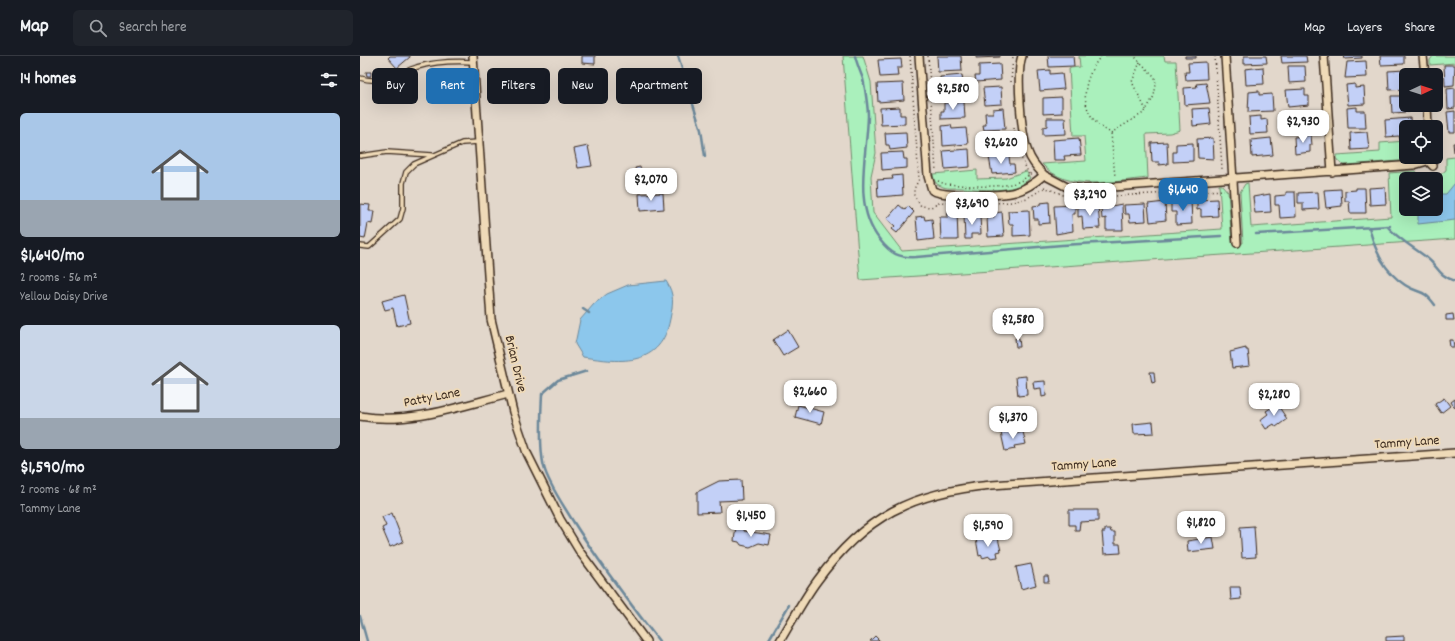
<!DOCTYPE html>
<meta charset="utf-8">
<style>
:root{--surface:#171b24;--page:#20242c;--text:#f1f3f6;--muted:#9ea1a6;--line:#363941;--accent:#1f6fb2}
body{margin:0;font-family:Dekko,sans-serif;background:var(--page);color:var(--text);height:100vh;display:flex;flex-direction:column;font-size:15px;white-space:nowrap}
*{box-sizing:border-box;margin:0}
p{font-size:13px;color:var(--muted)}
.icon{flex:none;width:22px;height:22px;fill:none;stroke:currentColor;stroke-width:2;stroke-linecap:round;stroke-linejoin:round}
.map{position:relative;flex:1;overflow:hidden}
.side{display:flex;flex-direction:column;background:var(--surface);width:360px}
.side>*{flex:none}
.guide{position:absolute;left:12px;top:12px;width:380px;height:36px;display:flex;gap:8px}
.needle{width:26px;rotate:86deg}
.buttons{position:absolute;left:1039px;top:12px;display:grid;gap:8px}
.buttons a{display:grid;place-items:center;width:44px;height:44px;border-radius:6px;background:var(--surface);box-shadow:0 4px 16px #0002;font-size:20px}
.price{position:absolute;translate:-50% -34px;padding:0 9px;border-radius:8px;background:#fff;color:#222;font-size:13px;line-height:26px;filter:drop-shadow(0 1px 2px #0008)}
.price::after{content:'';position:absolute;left:50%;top:24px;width:12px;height:9px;margin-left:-6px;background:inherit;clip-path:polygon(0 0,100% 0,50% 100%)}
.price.on{background:var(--accent);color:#fff}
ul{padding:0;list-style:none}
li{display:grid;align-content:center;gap:8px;height:212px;padding:0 20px}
li span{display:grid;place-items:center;height:124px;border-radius:6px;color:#555}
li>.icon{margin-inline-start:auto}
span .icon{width:72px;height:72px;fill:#fffc;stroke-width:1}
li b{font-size:17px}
h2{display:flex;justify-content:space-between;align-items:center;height:48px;padding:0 20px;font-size:17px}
.pill{padding:0 14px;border-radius:6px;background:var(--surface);box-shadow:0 4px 16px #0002;font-size:14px;line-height:36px}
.pill.on{background:var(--accent);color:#fff}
header{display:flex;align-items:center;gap:24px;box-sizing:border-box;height:56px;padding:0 20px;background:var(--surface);border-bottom:1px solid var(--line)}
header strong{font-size:19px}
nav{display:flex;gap:22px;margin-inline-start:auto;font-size:14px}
.search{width:280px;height:36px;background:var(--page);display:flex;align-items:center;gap:10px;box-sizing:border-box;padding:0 14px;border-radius:6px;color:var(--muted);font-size:15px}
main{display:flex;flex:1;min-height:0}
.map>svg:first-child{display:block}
</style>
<header>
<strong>Map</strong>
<div class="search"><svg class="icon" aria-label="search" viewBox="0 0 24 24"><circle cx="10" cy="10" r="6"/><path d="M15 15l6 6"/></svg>Search here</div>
<nav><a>Map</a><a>Layers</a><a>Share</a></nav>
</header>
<main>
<section class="side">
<h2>14 homes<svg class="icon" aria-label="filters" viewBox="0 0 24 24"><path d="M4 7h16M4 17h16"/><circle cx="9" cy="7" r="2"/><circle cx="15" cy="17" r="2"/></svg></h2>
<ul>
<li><span style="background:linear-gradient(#a9c7e8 70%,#9aa5b1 0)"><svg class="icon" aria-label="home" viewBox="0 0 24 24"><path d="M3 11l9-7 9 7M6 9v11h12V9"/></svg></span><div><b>$1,640/mo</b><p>2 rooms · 56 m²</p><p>Yellow Daisy Drive</p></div></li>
<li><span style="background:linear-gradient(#c9d6e8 75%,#9aa5b1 0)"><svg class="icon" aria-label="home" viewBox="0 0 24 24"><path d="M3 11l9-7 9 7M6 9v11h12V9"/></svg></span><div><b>$1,590/mo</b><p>2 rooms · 68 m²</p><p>Tammy Lane</p></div></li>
</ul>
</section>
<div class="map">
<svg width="1095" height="585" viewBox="0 0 1095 585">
<rect width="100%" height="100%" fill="#e2d7cb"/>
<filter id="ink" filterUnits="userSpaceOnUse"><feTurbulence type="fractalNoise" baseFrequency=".025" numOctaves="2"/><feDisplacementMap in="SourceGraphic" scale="8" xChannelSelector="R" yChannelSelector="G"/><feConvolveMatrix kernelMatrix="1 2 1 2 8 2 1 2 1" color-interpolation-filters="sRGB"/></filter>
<g filter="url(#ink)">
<path fill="#aaf0bc" stroke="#728d6d" d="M483,0H503L511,26L516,97L511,120L513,157L542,195L862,173L859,129H862L868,136L872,187H883L880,136L885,128L888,127L891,171L1031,161L1029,117L1056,115L1058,119L1067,123H1046V153H1076L1075,123L1086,114V102L1095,101V183L500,224Z
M719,0H804L805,5H816L820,74L810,77L786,78L788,122C753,125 708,137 682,108L726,105L724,80H713L709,12L720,11Z
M1073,0H1095V7L1070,9V4Z
M1046,85V101H1060L1051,104L987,109H983L977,104V99L1020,96V87Z
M617,114V123L646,122L666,115L670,122C653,139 621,133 599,132C593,132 586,133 581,130C575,128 574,124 573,118Z"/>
<path fill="#8cc7ec" stroke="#6c889a" d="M1095,127V164L1058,168V153H1076V138H1086Z
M306,225C315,239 313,248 310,263C301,311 262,307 223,301L215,288L220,264L234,248L247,238L268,229Z"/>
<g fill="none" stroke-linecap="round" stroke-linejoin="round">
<path stroke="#6c889a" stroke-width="2.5" d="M318,0L341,74L345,100
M495,0C497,8 500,15 503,23C505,31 508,52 508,60C507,100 492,150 520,184C531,198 539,202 556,201L702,189L861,180
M1055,153V158L1060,157
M1027,170C1038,183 1053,191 1066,201C1079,211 1076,218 1095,225
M1009,171C1015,195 1024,215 1045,229C1060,239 1063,232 1075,249
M896,178L1030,170
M223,253L229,257
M227,315L198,324L182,338C181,357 179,393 184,411C188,427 202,447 211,462C238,505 268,545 299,585
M0,560L7,585
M408,585L429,549"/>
</g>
<path fill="#c3d0f7" stroke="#3b2a1e" d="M30,0H50V1L37,12L28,2Z
M222,0H235V8L222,7Z
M577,0H601L602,15L578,16Z
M616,0H640V1L616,2Z
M688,0H713L714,10L689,11Z
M825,0H836V2H825Z
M884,0H906L907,7L884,8Z
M921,0H946L947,6L922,7Z
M984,0H1002V2L985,3Z
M1020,0H1044V8L1021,9Z
M541,3L542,12H537L538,20L520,21L518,4Z
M1006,5L1007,21L985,22L987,6Z
M846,6L847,23L826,24L825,16H829L828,7Z
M640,8L641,24L616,26L615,20H619V9Z
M1084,9H1095L1094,29L1085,30Z
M928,10H945L946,26L929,27Z
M903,11L904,28L886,29L885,13Z
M690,14V18L702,17L704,33L680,35L678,15Z
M1045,14L1046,33L1029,34L1028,15Z
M6,16H11V20H7Z
M602,19L604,36L581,37L580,21Z
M543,27L544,44L518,46L517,28Z
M846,27L850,47L825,49L824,32L837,31L836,28Z
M995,28V32L1004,31L1005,48L988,49L986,29Z
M641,31L642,48L625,49L623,32Z
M1095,32V52L1088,53L1087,33Z
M945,33V40H949V49L928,51L926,34Z
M899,35V39L912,38L913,55L888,56L889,36Z
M1031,40H1046V49H1049V56L1032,57Z
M702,41V57L683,58V42Z
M604,46L605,62L581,63V55H584V47Z
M540,51V59H545V68L521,69L520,52Z
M997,51V55H1005L1006,72H988L987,52Z
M643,52L645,73L624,74L623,69H626L625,57H633V53Z
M849,52L851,68L833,70L832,53Z
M949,55L950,75L927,77L925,61L938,60L937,56Z
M1095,55V76H1089L1087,56Z
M901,60V64L907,63L908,77L890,78L889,61Z
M687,62H705L706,78L683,79V71L687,70Z
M1050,62L1051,71H1046V83L1040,84L1039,80L1026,81L1025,64Z
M591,69L592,73L606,72L608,88L583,90L582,70Z
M546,76L547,92L530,94L529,89H526L525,77Z
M1007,76L1009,93L991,94L990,77Z
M645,77L646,94L622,96L621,78Z
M951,79L952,89H950V96L935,98L934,81Z
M719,82L721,99L704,100L705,104H694L693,84Z
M853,82L854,103L838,102L837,83Z
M911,82L913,99L892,101L891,84Z
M807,86L808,108L799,109V106H792L791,87Z
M833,87V105L813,106V96H816V88Z
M1093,87H1095V96H1094Z
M228,90L232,110L218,112L214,93Z
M609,93L610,111L585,113L583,95Z
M543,96L544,103H547V112L522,114L521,97Z
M649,100L650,108H654L655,116L632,118L629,101Z
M280,111L281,115L276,116L275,112Z
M542,119L543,139L518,141L517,124L533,123L532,120Z
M1025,131L1026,148L1010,149L1009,132Z
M996,132H1005L1006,157H990L989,145H985V135L996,134Z
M981,133L982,150L966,152L964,134Z
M926,136H935L936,161L920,162L919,149H915V140L926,139Z
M958,136L959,153L943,154V147H938V137Z
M303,137L304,153L280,155L279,138Z
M910,138L911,156L895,157L893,141Z
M822,143H831L832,168L816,169V156H811V147L822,146Z
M857,143L858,160L841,161V153L837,154V144Z
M689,146L690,167L678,168V163H674L673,150L680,149V147Z
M805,146L806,164L790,166L788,148Z
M0,148L10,149L9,155H14L12,168L8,167L5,183L0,182Z
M762,148L763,174H746V162L742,163L741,152Z
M785,148L786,165L770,166L769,158H765L764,149Z
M539,149L545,154L548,150L554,156L537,177L532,173L535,170L527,163Z
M715,149V158H712L713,175L696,178L694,150Z
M738,150L740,172L723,173L722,160L718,161V151Z
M669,154L670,179L653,180V168H649L648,155Z
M597,155L598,184H581L580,161H588L587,156Z
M642,156L644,180L628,181L627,161H634V157Z
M604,159L620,160L621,178H611V183H605Z
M564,160L565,164L572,163L574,183L558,185L556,161Z
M44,239L50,267L37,270L33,252L25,254L22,245Z
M1093,258L1094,264H1086V259Z
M428,274L438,291L423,300L413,284Z
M655,282H659L660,291H656Z
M1089,284H1093L1094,291H1090Z
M886,292V294H888L890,310L872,312L870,296Z
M790,316H794L795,326L792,327Z
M666,320L667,339L658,340L656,321Z
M685,325L686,340L682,341L681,332L674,333L673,326Z
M1084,342L1090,350L1081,357L1075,348Z
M1095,343V352L1091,346Z
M917,348L927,363L916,371L914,368L906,373L900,364L908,358L906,355Z
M438,349L464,356L461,368L435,361Z
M793,366L794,377L774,378L773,368Z
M653,374L654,378L663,376L666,388L654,390L655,393L645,395L641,377Z
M381,424L382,444L359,445L360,456L337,457V436L359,425Z
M709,454H738V465L720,466L719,474H715V469H709Z
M32,457L43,486L30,491L22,472L26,470L22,461Z
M376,470L384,471V475L411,479L409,489L399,487L390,491L381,489L379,486L374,485Z
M894,470L896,501L882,502L880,471Z
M745,473H750L751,476H755V488H760L761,497L744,498L742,476H745Z
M625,481L626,485L638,482L641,495L637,496L638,501L630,502V500L622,502V499L619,500L616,483Z
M853,481L855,493L828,496L827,485Z
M671,508L676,529L661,533L656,511Z
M684,520H688L689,526H684Z
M870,531H880L881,543L871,544Z
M515,580L520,585H510Z
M1044,580V585H1026V581Z"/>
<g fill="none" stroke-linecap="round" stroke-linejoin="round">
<g stroke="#3b2a1e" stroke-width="6">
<path id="service" d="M0,22C22,29 37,18 57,11C74,6 96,5 113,6
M0,100L27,96L72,99
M0,190L9,191L40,163L43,152V127L46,116L54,108L102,87L119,86"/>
</g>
<g stroke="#3b2a1e" stroke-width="10">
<path id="minor" d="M113,0L131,263L153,356L167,397L200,463L220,496L286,585
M559,0L568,120L572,134
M662,0C656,17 661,79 668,96C671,105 677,112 684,119
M865,0L877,187
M964,0L972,116
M1063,0L1065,19
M1067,49L1068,71
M1067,104L1073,110
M572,134C581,141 642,140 655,136C666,133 675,127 684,119L707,131L725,133L1054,109L1064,106L1069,101
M0,360C49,369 101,350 148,338
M420,585C432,565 443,544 457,525C504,460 553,436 632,429L1095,397"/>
</g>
<path stroke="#3b2a1e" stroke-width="1.5" stroke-dasharray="1 3" stroke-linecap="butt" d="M550,0L559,123L554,133V139L561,150L571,151L581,146L590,147
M568,0L576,115
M741,0C720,26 717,60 751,77L755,121
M855,0L862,113
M780,6L772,26L786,54
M651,26L653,0
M654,72L657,93L669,118
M751,77L785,56L794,40L796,29L795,21L774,0
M578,125L585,128C604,129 657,136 669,118H671
M684,131L706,140L724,141
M736,141L864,134
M614,148L653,146L667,142L685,132"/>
<use href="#service" stroke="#efdab8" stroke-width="3.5"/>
<use href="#minor" stroke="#efdab8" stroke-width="7"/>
</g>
</g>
<g text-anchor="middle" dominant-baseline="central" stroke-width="3.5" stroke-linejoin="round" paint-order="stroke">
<g font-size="14" fill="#3b2a1e" stroke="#efdab8">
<text transform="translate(155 308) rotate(77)">Brian Drive</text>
<text transform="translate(72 342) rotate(-11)">Patty Lane</text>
<text transform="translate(1047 387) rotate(-4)">Tammy Lane</text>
<text transform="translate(724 409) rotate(-4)">Tammy Lane</text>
</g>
</g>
</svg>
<div class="buttons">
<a><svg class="needle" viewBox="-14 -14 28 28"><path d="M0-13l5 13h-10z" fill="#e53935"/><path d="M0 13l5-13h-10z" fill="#9ea1a6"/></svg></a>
<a><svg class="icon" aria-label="locate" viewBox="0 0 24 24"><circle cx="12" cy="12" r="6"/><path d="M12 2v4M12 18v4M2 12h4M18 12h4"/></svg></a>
<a><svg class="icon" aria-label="layers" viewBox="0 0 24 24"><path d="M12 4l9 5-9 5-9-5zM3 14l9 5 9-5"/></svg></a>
</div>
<b class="price" style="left:593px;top:55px">$2,580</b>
<b class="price" style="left:943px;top:88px">$2,930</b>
<b class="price" style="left:641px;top:109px">$2,620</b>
<b class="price" style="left:291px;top:146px">$2,070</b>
<b class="price on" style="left:823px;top:156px">$1,640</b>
<b class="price" style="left:730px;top:161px">$3,290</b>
<b class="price" style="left:612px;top:170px">$3,690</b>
<b class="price" style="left:658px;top:286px">$2,580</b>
<b class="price" style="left:450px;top:358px">$2,660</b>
<b class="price" style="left:914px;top:361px">$2,280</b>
<b class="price" style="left:653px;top:384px">$1,370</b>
<b class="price" style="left:391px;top:482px">$1,450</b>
<b class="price" style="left:841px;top:489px">$1,820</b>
<b class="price" style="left:628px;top:492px">$1,590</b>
<div class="guide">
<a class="pill">Buy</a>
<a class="pill on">Rent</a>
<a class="pill">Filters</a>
<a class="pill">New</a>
<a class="pill">Apartment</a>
</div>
</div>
</main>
